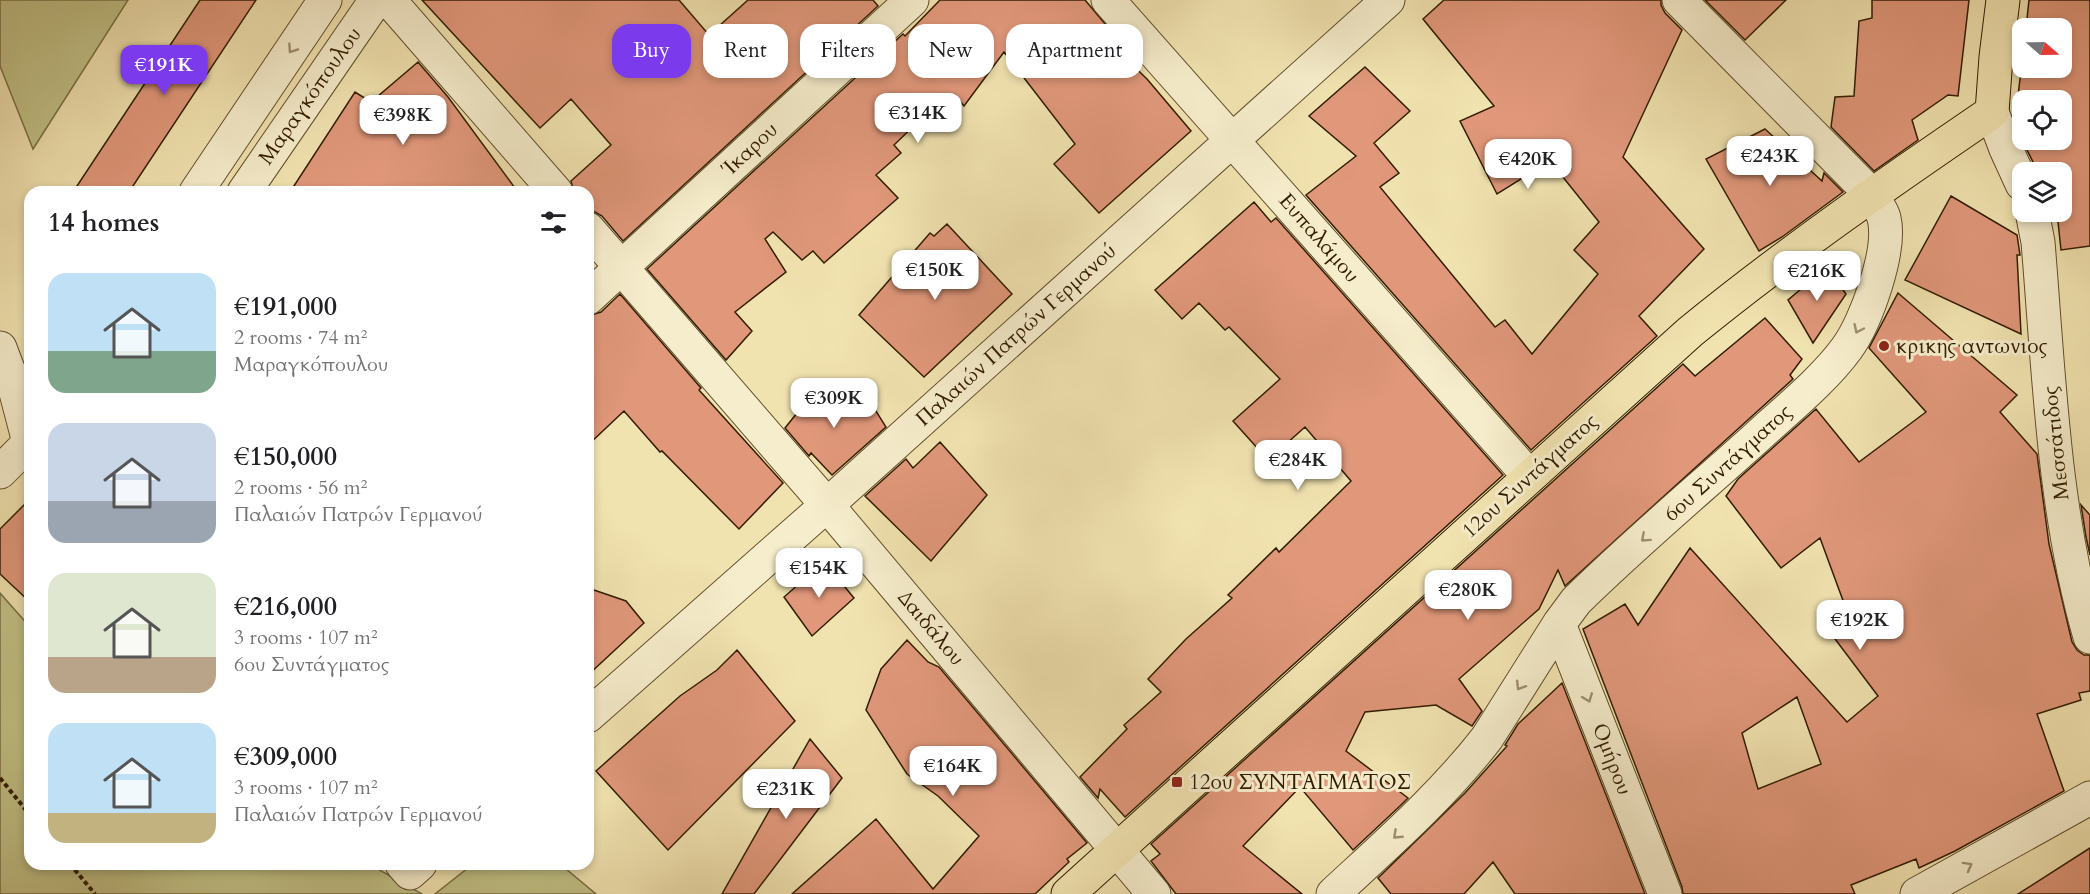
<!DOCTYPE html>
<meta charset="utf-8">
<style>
:root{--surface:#fff;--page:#f6f6f6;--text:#202124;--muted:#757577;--accent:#7c3aed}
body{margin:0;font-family:Cardo,serif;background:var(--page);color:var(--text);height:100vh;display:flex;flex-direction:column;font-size:22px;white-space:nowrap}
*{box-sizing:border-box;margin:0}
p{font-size:20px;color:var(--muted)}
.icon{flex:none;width:33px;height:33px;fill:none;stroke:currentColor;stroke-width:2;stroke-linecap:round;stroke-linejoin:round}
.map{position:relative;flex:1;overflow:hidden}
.side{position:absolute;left:24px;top:186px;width:570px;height:684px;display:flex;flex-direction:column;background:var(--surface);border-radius:18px;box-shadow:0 3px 9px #0003}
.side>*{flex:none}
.guide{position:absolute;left:612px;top:24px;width:570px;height:54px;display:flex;gap:12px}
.needle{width:39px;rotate:110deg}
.buttons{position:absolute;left:2012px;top:18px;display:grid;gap:12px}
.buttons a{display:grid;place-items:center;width:60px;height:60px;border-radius:12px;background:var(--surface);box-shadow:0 3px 9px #0003;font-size:30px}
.price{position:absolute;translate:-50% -51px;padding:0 14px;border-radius:12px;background:#fff;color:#222;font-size:20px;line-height:39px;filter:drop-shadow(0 2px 3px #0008)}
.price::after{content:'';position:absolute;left:50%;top:36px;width:18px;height:14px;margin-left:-9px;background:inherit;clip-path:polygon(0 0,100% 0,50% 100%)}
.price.current{background:var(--accent);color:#fff}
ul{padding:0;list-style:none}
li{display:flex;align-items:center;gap:18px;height:150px;padding:0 24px}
li span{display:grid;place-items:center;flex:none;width:168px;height:120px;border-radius:18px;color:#555}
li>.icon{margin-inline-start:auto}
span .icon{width:72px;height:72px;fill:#fffc;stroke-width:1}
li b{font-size:26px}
h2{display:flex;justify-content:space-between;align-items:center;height:72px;padding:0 24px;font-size:26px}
.pill{padding:0 21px;border-radius:18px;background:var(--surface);box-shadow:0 3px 9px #0003;font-size:21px;line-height:54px}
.pill.current{background:var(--accent);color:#fff}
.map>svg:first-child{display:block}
</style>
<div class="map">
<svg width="2090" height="894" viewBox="0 0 2090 894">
<rect width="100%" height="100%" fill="#f1e3b0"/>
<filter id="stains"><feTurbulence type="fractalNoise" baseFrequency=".00333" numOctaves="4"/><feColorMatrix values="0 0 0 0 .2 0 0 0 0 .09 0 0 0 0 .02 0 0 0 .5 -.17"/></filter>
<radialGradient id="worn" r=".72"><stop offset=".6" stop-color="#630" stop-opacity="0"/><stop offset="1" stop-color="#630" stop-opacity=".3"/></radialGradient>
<path fill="#c1c186" stroke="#7a6f44" stroke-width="1.5" d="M0,0H128L33,149L0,66Z
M0,593L30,627V864H369L422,894H0Z
M473,864H560L596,894H435Z"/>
<path fill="#e0977a" stroke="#321d01" stroke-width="1.5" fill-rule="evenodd" d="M200,0H256L129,192H73Z
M422,0H679L709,35L748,0H873L878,6L623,241L602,216L595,212L588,211V192H574L571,181L611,145L571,99L540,128Z
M940,0H1085L1122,44L1117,50L1147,79L1191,131L1099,213L1054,164L1075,144L1004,52L964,106L955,95L923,117L894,145L901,153L876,175L898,198L824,263L813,251L802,260L773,232L765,239L786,272L735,312L752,331L726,360L647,269L903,34L905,36Z
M1444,0H1661V5L1665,13L1682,30L1623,157L1704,249L1639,316L1657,336L1531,450L1306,195L1356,156L1309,116L1365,67L1410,111L1374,143L1399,173L1380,187L1495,327L1505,320L1532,354L1598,274L1574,250L1599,222L1550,161L1497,194L1460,121L1494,106L1423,19Z
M1705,0H1786L1745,40Z
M1872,0H1969L1958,96L1948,95L1912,120L1918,140L1874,171L1831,127L1835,97L1854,96L1859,21L1872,18Z
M2029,0H2090V246L2061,250L2057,212H2061V172H2038L2022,140H2061V100H2022V138L2015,120L2022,63V68H2061V28H2026Z
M418,62L448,97L518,192H290L355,92L371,102Z
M1765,129L1822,181L1824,173L1843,192L1782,237L1759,251L1706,159Z
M1951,196L2017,235L2020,255H2017L2021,334L1905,280Z
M1254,202L1271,222L1276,218L1503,475L1125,817L1100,789L1098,798L1080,777L1127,729L1124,725L1161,692L1148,679L1186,639L1232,598L1228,595L1276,548L1279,552L1351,481L1305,427L1268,460L1233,421L1280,379L1229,327L1225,330L1199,303L1182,319L1155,290Z
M947,224L1012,294L924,377L859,315L930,233L934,236Z
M1827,267L1846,294L1813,343L1788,300Z
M1898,293L2017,395L2000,412L2037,454L2049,544L2072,642L2077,650L2084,655H2090V691L2079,693L2081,700L2037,714L2064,791L1955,851L1919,868L1916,859L1851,885L1855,894H1683L1682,887L1583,629L1625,604L1638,625L1690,548L1847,722L1878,696L1820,619L1845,606L1820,538L1781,568L1726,496L1738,479L1816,409L1859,462L1926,412L1869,348ZM1797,697L1821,764L1758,789L1742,733Z
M620,294L701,388L699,390L783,483L739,529L662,451L660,452L624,411L588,445V316L601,312Z
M1765,318L1802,359L1790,375L1793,379L1565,586L1558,570L1539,609L1459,679L1482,711L1472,726L1436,705L1365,712L1346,751L1408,798L1400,806L1353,850L1300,787L1243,846L1302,894H1176L1151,861L1160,854L1151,844L1683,364L1695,376Z
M817,388L876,411L886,427L832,475L811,453L809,456L785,428Z
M940,442L987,495L931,561L865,496L906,459L913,468Z
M30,499V602L0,574V529Z
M2081,505L2090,515V555L2086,537Z
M824,562L854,598L812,636L784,597Z
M588,588L626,601L644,623L588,675Z
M907,640L928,662L939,667L1087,843L1067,859L1069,862L1035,894H792L876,819L933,889L979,836L938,796L907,774L866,710L881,669Z
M737,650L795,721L668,850L596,771L680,696L717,670Z
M1562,683L1645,894H1515L1493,862L1464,894H1391L1378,878L1465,793L1507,746L1505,745L1518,724Z
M810,739L842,778L754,894H722Z
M2090,848V894H2018Z"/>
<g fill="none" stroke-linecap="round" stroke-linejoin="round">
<g stroke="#624e2d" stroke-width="35">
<path id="minor" d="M389,0L556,192
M1108,0L1529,476
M1992,112L2006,149L2022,184
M196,192L325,0
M244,192L376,0
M2032,212L2038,242C2049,374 2053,509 2090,637
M588,229L827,505L1154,894
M588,298L912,0
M0,348L14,385L30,446
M0,472L30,442
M1559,624L1665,894
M588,716L827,505L1388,0
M402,864L410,873L420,864
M1333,894C1387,844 1442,796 1487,738L1559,624L1576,601C1634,544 1696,492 1756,438C1785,411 1824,380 1847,348C1866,322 1892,250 1884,218C1882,210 1875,202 1871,194L1679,0
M1917,894L2090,798"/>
</g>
<g stroke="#321d01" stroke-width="35">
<path id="major" d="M1068,894L1690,332C1787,253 1889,182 1992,112L1996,57L2003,0"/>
</g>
<path stroke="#321d01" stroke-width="4" stroke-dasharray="4.5 3" stroke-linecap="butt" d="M0,778L30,815
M70,864L95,894"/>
<use href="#minor" stroke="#f6edcc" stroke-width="33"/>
<use href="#major" stroke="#f1e3b0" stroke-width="33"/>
</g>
<defs><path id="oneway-chevron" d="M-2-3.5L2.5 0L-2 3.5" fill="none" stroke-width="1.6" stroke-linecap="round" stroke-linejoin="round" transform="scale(1.5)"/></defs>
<g stroke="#9e8f71">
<use href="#oneway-chevron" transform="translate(292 49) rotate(124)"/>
<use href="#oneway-chevron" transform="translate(1858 329) rotate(115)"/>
<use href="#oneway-chevron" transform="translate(1645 538) rotate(138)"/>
<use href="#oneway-chevron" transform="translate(1520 686) rotate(122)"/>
<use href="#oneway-chevron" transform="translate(1588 698) rotate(69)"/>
<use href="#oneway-chevron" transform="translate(1397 835) rotate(137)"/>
<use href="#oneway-chevron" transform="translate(1968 866) rotate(-29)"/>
</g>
<g fill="#8f2418" stroke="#f6edcc" stroke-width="2">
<circle cx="1884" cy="346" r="6"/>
<rect x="1171" y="776" width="12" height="12" rx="3"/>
</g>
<g text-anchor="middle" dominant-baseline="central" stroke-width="6" stroke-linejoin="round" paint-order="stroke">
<g font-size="21" fill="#321d01" stroke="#f6edcc">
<text transform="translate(310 96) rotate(-55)">Μαραγκόπουλου</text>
<text transform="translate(750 149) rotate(-43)">Ίκαρου</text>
<text transform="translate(1319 238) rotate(49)">Ευπαλάμου</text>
<text transform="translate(1016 335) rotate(-42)">Παλαιών Πατρών Γερμανού</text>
<text transform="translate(2056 443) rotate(-96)">Μεσσάτιδος</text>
<text transform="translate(1728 463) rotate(-42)">6ου Συντάγματος</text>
<text transform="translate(1530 476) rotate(-42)">12ου Συντάγματος</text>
<text transform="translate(931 628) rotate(50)">Δαιδάλου</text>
<text transform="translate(1612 759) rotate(69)">Ομήρου</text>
</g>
<g font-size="21" fill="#321d01" stroke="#f6edcc" text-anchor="start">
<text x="1896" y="346">κρικης αντωνιος</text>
<text x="1189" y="782">12ου ΣΥΝΤΑΓΜΑΤΟΣ</text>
</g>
</g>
<rect width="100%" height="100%" filter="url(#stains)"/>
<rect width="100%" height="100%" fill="url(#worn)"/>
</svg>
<div class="buttons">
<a><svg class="needle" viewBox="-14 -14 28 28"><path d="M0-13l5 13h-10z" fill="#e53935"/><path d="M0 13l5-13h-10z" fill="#757577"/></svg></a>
<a><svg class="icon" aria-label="locate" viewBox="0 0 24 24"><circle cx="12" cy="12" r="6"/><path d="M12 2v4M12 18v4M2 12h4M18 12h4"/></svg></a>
<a><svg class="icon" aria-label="layers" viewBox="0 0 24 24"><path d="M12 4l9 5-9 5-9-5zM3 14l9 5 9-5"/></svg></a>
</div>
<b class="price current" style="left:164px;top:96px">€191K</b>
<b class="price" style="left:918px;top:144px">€314K</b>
<b class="price" style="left:403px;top:146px">€398K</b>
<b class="price" style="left:1770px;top:187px">€243K</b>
<b class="price" style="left:1528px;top:190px">€420K</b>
<b class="price" style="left:935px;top:301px">€150K</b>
<b class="price" style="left:1817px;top:302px">€216K</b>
<b class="price" style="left:834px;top:429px">€309K</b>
<b class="price" style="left:1298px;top:491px">€284K</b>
<b class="price" style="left:819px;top:599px">€154K</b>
<b class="price" style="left:1468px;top:621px">€280K</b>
<b class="price" style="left:1860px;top:651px">€192K</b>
<b class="price" style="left:953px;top:797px">€164K</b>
<b class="price" style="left:786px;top:820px">€231K</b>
<div class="guide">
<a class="pill current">Buy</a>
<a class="pill">Rent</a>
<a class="pill">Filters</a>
<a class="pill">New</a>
<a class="pill">Apartment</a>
</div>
<section class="side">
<h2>14 homes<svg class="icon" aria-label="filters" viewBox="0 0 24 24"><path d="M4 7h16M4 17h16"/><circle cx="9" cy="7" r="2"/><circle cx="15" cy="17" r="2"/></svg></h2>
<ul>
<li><span style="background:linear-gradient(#bfe0f5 65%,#7fa58c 0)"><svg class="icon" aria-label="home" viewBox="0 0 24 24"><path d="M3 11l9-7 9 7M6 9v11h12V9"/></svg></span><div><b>€191,000</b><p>2 rooms · 74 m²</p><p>Μαραγκόπουλου</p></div></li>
<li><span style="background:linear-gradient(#c9d6e8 65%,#9aa5b1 0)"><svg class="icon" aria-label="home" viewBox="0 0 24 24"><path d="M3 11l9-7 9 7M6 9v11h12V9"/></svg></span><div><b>€150,000</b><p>2 rooms · 56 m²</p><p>Παλαιών Πατρών Γερμανού</p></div></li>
<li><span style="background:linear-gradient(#dfe7d0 70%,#b9a48a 0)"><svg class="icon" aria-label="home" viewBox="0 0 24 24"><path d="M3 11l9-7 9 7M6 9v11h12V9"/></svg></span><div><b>€216,000</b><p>3 rooms · 107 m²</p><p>6ου Συντάγματος</p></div></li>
<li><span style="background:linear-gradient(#bfe0f5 75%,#c2b280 0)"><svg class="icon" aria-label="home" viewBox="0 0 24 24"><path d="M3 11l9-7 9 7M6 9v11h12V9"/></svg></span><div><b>€309,000</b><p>3 rooms · 107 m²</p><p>Παλαιών Πατρών Γερμανού</p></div></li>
</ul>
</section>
</div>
